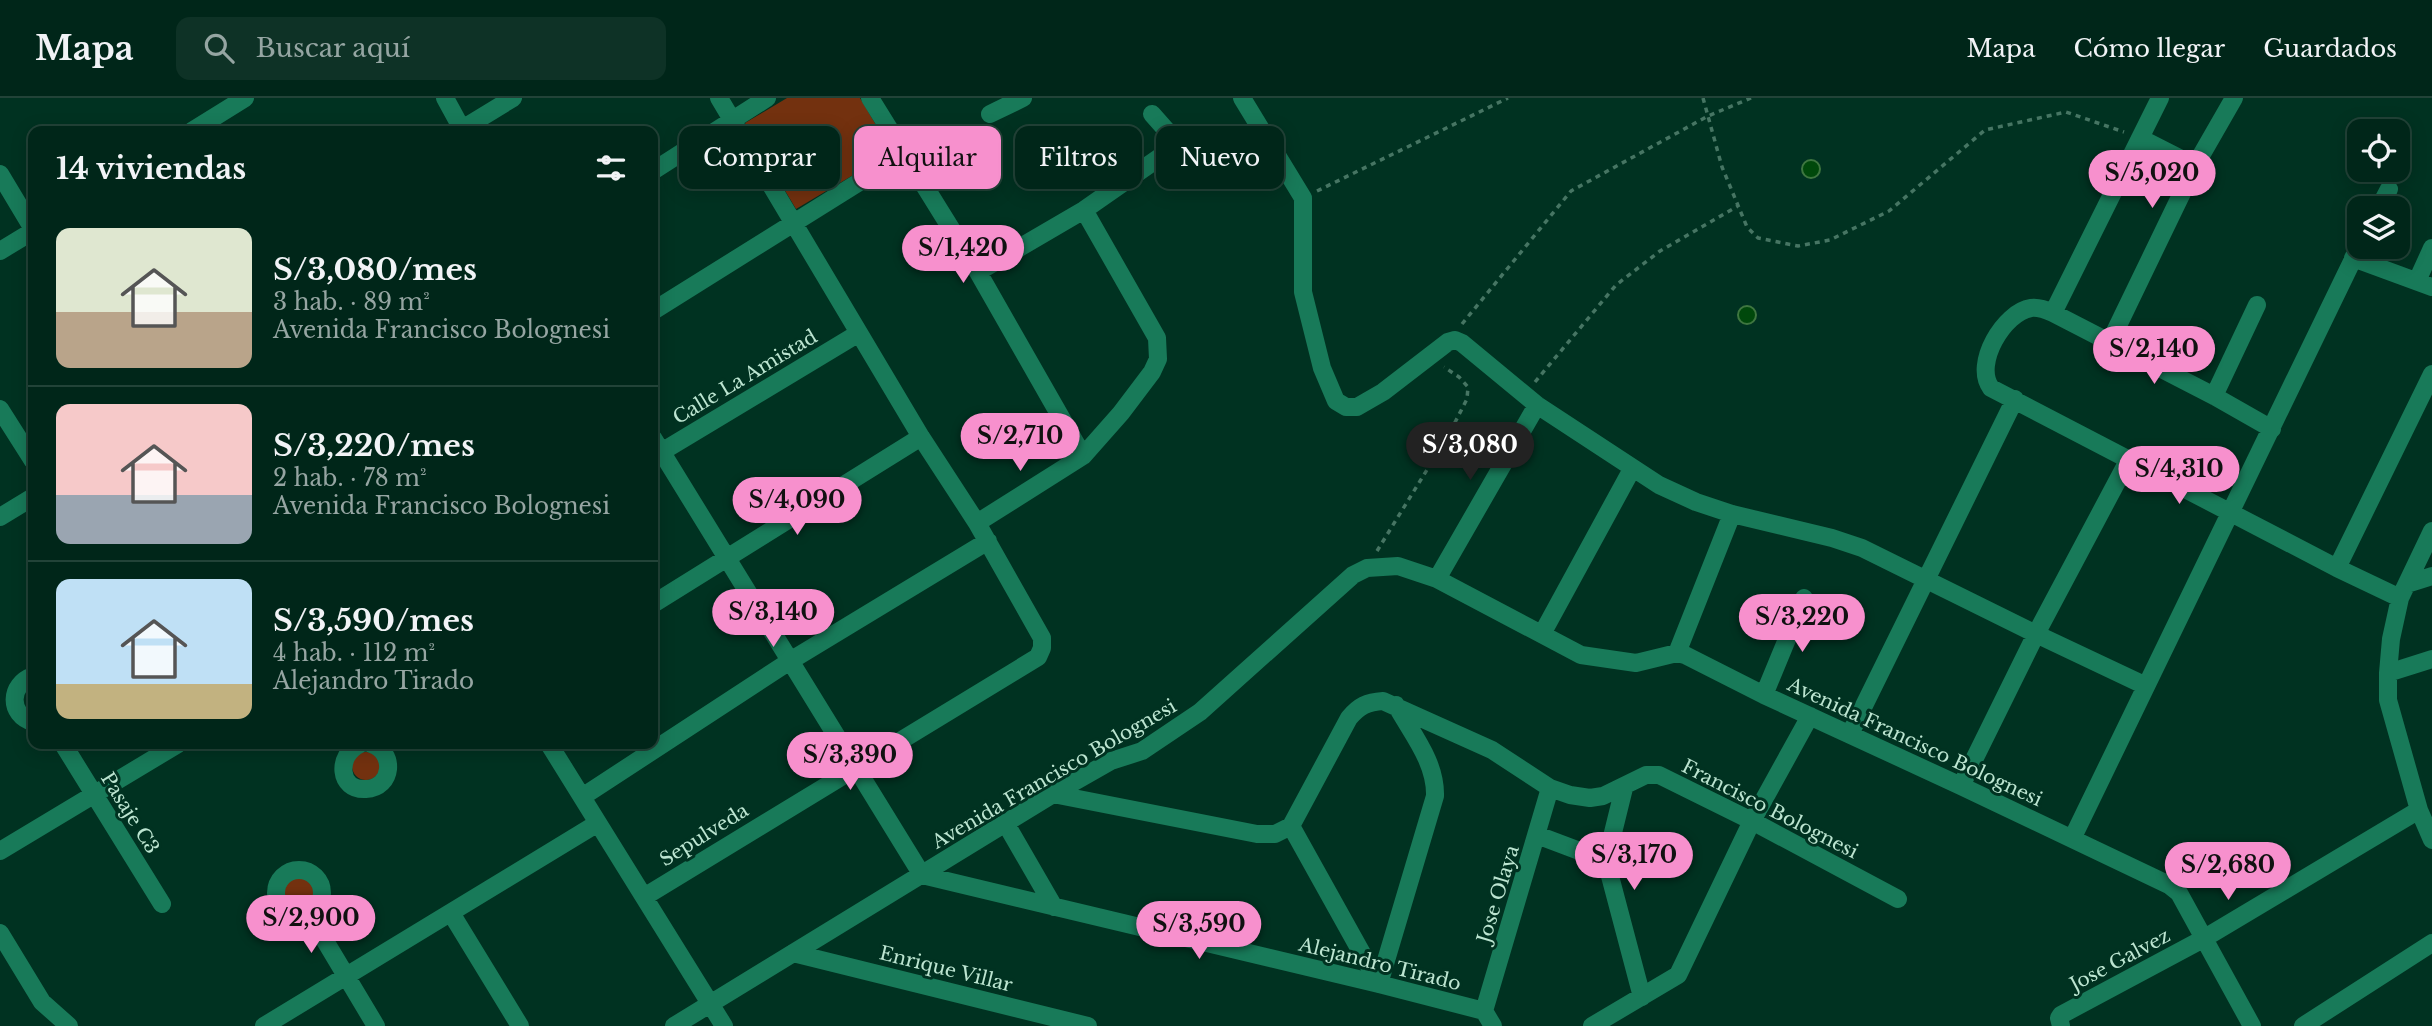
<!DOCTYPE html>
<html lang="es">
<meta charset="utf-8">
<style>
:root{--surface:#002619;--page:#0e3226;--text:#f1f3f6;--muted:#95a5a2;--line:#224338;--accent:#f790cd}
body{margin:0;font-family:"Libre Baskerville",serif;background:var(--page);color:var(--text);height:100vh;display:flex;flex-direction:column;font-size:26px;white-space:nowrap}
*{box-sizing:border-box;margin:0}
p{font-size:23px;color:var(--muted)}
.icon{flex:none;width:38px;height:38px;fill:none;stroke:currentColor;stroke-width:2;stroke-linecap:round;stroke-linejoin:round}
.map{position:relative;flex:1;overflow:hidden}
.details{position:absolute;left:28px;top:28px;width:630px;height:623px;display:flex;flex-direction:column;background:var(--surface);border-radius:14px;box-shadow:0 4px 18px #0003,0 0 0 2px var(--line)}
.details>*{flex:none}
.hud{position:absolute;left:679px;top:28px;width:665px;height:63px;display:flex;gap:14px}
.controls{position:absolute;left:2347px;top:21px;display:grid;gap:14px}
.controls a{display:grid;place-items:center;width:63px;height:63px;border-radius:14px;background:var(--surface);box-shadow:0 4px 18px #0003,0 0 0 2px var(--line);font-size:35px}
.price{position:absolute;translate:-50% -60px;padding:0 16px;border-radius:24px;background:var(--accent);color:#111;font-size:23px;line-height:46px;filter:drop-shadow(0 2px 4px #0008)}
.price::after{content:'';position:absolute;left:50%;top:42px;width:21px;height:16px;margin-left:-10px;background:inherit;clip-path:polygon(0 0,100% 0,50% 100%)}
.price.active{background:#222;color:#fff}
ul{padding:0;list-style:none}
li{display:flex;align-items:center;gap:21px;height:175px;padding:0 28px}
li+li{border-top:2px solid var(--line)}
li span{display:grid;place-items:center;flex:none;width:196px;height:140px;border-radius:14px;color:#555}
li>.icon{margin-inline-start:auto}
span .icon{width:84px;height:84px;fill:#fffc;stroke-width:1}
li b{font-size:30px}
h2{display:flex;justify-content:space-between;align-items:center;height:84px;padding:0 28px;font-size:30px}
.tag{padding:0 24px;border-radius:14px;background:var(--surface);box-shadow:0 4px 18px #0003,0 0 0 2px var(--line);font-size:24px;line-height:63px}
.tag.active{background:var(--accent);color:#111}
header{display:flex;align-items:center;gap:42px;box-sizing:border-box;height:98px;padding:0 35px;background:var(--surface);border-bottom:2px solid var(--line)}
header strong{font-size:33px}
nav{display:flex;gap:38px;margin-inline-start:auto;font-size:24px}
.search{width:490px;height:63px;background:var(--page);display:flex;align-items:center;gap:18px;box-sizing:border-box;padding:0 24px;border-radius:14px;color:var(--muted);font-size:26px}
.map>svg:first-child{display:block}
</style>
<header>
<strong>Mapa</strong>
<div class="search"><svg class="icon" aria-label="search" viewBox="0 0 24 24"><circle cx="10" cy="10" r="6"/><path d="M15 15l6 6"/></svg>Buscar aquí</div>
<nav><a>Mapa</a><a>Cómo llegar</a><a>Guardados</a></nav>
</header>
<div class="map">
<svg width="2432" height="928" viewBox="0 0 2432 928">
<rect width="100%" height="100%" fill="#003221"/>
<path fill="#73310f" d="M787,0H860L892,54L796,111L745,25Z
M352 668a14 14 0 1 1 28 0a14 14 0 1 1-28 0Z
M282 795a17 17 0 1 1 34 0a17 17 0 1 1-34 0Z"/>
<path fill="#00480b" stroke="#3e7640" stroke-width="2" d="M1802 71a9 9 0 1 1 18 0a9 9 0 1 1-18 0Z
M1738 217a9 9 0 1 1 18 0a9 9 0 1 1-18 0Z"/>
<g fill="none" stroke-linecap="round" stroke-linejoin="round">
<path stroke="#467563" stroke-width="3.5" stroke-dasharray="5 5" stroke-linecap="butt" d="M1703,0L1722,69L1747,129L1758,140L1798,148L1830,142L1889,113L1985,32L2066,14L2124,34
M1317,93L1508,0
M1462,226L1571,93L1708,18L1751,0
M1535,284L1616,187L1660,153L1738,108
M1377,453L1449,336L1467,301L1468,289L1459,279L1444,269"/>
<path stroke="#187a59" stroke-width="18" d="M445,0L463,33
M870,0L978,174L1083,358
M1242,0L1303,100V194L1322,270L1336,303L1346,309H1357L1383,294L1448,244L1455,242L1462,245L1537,307L1659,387L1696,404L1732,416L1832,440L1862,450L2036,536L2146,588
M990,16L1023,0
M192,33L245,0
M459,33L513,0
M2140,40L2195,68
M653,73L767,0
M0,76L33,131
M2379,110L2389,91
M0,153L33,133
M2353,160L2432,189
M978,174L1084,112L1173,50L1175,42L1152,16
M2417,183L2432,150
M653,213L904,56
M2053,215L2160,0
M2110,244L2195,68L2234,0
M2214,298L2257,207
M0,311L33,363
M2272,331L2214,298L2053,215C2046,212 2039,209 2031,210C2004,214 1973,266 1991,290L2337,470L2400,500
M653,340L922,777
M653,359L859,235
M0,419L33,399
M977,425L1083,358L1121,315L1152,274L1158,261L1157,240L1084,112
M2432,433L2400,500L2391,541L2388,575V602L2419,712L2432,742
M2337,470L2432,276
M1437,481L1537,307
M2407,486L2432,478
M653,506L921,339
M1542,536L1632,371
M1677,555L1732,416
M2388,575L2432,561
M33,578C9,586 8,617 33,624
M1764,597L1804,500
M1850,636L2015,301
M63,646L162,806
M360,646C336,657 338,693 366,691C393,690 396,654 371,646
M549,646L724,928
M1961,688L2036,536L2129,361
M1624,690L1606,763L1642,899
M1053,696L1257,736H1275L1291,728L1349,620C1359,608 1367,604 1383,603L1492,652L1550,690L1570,697L1590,700L1603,698L1646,677H1659L1752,723L1898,801
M582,699L790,563L988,443
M1006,726L1054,809
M1291,728L1379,886
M1537,737L1606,763
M2072,741L2359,149
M0,753L178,646
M276 795a23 23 0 1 1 46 0a23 23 0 1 1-46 0Z
M922,777L1379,886L1484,913L1493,928
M644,799L1038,559L1042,550V540L977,425L921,339L719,0
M451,815L520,928
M309,816L376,928
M0,835L42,904L69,928
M793,855L1088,928
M1379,886L1435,698C1436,664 1412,636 1396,607
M1484,913L1550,690
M264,928L598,725
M674,928L1053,696L1111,663L1142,653L1200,614L1353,477L1367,470L1398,468L1437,481L1581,557L1636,565L1677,555L1685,557L1764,597L1961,688L2169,787L2179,795L2252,928
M1592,928L1678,877L1752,723L1810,618
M2061,928L2059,920L2061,917L2203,841L2419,712
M2303,928L2432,845"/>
</g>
<g text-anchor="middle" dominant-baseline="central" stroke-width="6" stroke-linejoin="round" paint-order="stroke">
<g font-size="19" fill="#bce5d1" stroke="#003221">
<text transform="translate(745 279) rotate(-31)">Calle La Amistad</text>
<text transform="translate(1915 644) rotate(25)">Avenida Francisco Bolognesi</text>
<text transform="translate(1054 676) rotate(-30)">Avenida Francisco Bolognesi</text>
<text transform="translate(1770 711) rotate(27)">Francisco Bolognesi</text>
<text transform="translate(130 715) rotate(58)">Pasaje C3</text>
<text transform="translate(704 737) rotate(-32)">Sepulveda</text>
<text transform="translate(1498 796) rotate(-73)">Jose Olaya</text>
<text transform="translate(2120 862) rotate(-28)">Jose Galvez</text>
<text transform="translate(1380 866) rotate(14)">Alejandro Tirado</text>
<text transform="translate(946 871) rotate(14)">Enrique Villar</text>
</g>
</g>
</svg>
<div class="controls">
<a><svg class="icon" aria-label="locate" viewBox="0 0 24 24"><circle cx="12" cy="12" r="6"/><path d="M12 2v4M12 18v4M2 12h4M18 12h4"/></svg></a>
<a><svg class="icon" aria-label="layers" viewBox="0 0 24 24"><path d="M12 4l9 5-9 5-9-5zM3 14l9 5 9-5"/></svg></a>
</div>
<b class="price" style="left:2152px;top:112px">S/5,020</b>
<b class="price" style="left:963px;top:187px">S/1,420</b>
<b class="price" style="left:2154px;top:288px">S/2,140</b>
<b class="price" style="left:1020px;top:375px">S/2,710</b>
<b class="price active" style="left:1470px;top:384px">S/3,080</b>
<b class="price" style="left:2179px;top:408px">S/4,310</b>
<b class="price" style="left:797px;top:439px">S/4,090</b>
<b class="price" style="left:773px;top:551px">S/3,140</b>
<b class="price" style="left:1802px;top:556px">S/3,220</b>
<b class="price" style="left:850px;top:694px">S/3,390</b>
<b class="price" style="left:1634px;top:794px">S/3,170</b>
<b class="price" style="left:2228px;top:804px">S/2,680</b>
<b class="price" style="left:311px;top:857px">S/2,900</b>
<b class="price" style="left:1199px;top:863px">S/3,590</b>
<div class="hud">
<a class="tag">Comprar</a>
<a class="tag active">Alquilar</a>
<a class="tag">Filtros</a>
<a class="tag">Nuevo</a>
</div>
<section class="details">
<h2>14 viviendas<svg class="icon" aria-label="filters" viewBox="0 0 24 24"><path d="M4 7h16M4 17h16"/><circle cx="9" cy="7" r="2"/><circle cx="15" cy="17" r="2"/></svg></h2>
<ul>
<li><span style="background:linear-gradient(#dfe7d0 60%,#b9a48a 0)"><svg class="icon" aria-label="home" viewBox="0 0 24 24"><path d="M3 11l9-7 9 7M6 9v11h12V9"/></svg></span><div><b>S/3,080/mes</b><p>3 hab. · 89 m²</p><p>Avenida Francisco Bolognesi</p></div></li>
<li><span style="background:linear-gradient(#f6c9c9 65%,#9aa5b1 0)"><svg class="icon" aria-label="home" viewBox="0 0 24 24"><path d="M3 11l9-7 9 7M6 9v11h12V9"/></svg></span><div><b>S/3,220/mes</b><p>2 hab. · 78 m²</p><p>Avenida Francisco Bolognesi</p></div></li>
<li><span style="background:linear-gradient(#bfe0f5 75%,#c2b280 0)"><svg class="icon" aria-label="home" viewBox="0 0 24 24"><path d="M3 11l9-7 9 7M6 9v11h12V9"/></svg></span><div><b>S/3,590/mes</b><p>4 hab. · 112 m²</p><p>Alejandro Tirado</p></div></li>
</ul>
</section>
</div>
